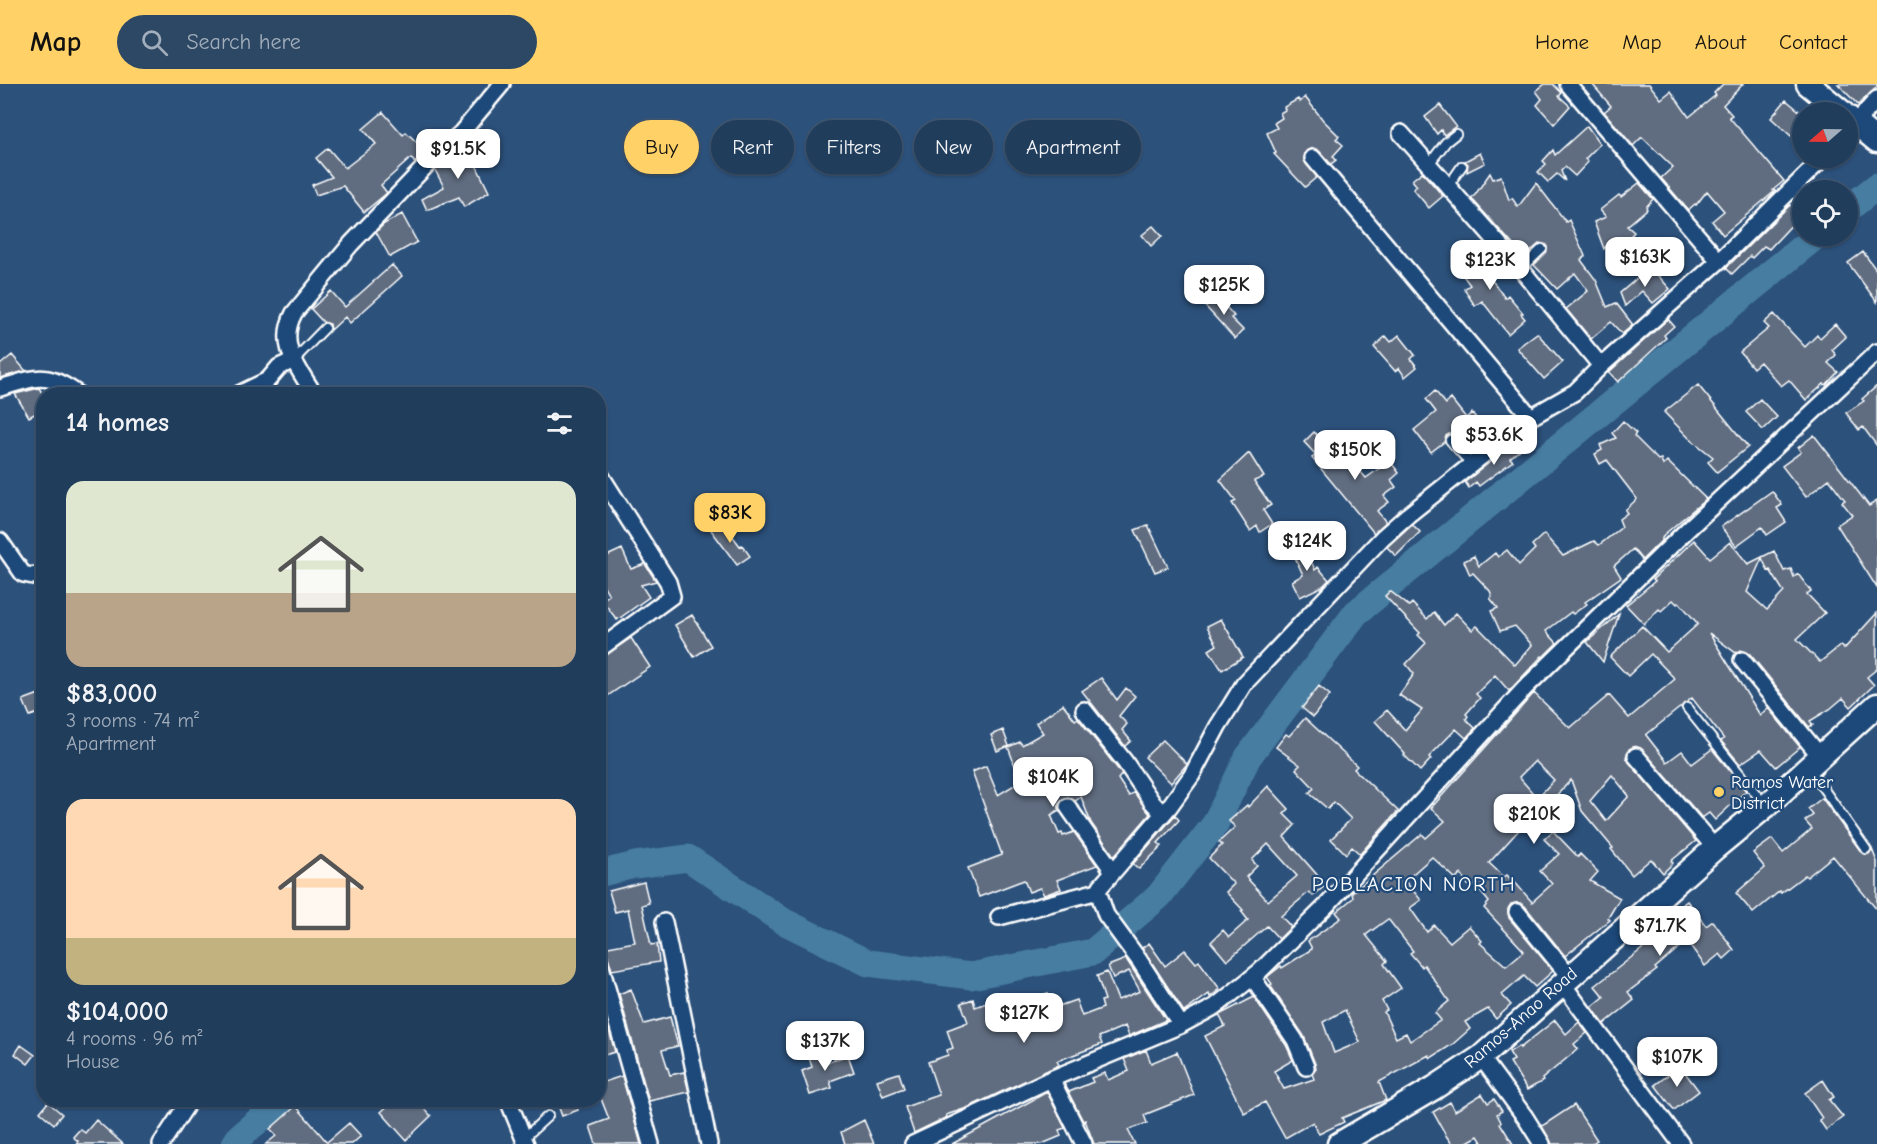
<!DOCTYPE html>
<meta charset="utf-8">
<style>
:root{--surface:#213d5c;--page:#2d4865;--text:#f1f3f6;--muted:#a2aebb;--line:#3e5672;--accent:#ffd166}
body{margin:0;font-family:"Comic Neue",sans-serif;background:var(--page);color:var(--text);height:100vh;display:flex;flex-direction:column;font-size:22px;white-space:nowrap}
*{box-sizing:border-box;margin:0}
p{font-size:20px;color:var(--muted)}
.icon{flex:none;width:33px;height:33px;fill:none;stroke:currentColor;stroke-width:2;stroke-linecap:round;stroke-linejoin:round}
.map{position:relative;flex:1;overflow:hidden}
.sheet{position:absolute;left:36px;top:303px;width:570px;height:720px;display:flex;flex-direction:column;background:var(--surface);border-radius:24px;box-shadow:0 2px 4px #0004,0 0 0 2px var(--line)}
.sheet>*{flex:none}
.banner{position:absolute;left:624px;top:36px;width:570px;height:54px;display:flex;gap:12px}
.needle{width:39px;rotate:250deg}
.fabs{position:absolute;left:1792px;top:18px;display:grid;gap:12px}
.fabs a{display:grid;place-items:center;width:66px;height:66px;border-radius:50%;background:var(--surface);box-shadow:0 2px 4px #0004,0 0 0 2px var(--line);font-size:30px}
.price{position:absolute;translate:-50% -51px;padding:0 14px;border-radius:12px;background:#fff;color:#222;font-size:20px;line-height:39px;filter:drop-shadow(0 2px 3px #0008)}
.price::after{content:'';position:absolute;left:50%;top:36px;width:18px;height:14px;margin-left:-9px;background:inherit;clip-path:polygon(0 0,100% 0,50% 100%)}
.price.selected{background:var(--accent);color:#111}
ul{padding:0;list-style:none}
li{display:grid;align-content:center;gap:12px;height:318px;padding:0 30px}
li span{display:grid;place-items:center;height:186px;border-radius:18px;color:#555}
li>.icon{margin-inline-start:auto}
span .icon{width:108px;height:108px;fill:#fffc;stroke-width:1}
li b{font-size:26px}
h2{display:flex;justify-content:space-between;align-items:center;height:72px;padding:0 30px;font-size:26px}
.pill{padding:0 21px;border-radius:27px;background:var(--surface);box-shadow:0 2px 4px #0004,0 0 0 2px var(--line);font-size:21px;line-height:54px}
.pill.selected{background:var(--accent);color:#111}
header{display:flex;align-items:center;gap:36px;box-sizing:border-box;height:84px;padding:0 30px;background:var(--accent);color:#111}
header strong{font-size:28px}
nav{display:flex;gap:33px;margin-inline-start:auto;font-size:21px}
.search{width:420px;height:54px;background:var(--page);display:flex;align-items:center;gap:15px;box-sizing:border-box;padding:0 21px;border-radius:33px;color:var(--muted);font-size:22px}
.map>svg:first-child{display:block}
</style>
<header>
<strong>Map</strong>
<div class="search"><svg class="icon" aria-label="search" viewBox="0 0 24 24"><circle cx="10" cy="10" r="6"/><path d="M15 15l6 6"/></svg>Search here</div>
<nav><a>Home</a><a>Map</a><a>About</a><a>Contact</a></nav>
</header>
<div class="map">
<svg width="1877" height="1060" viewBox="0 0 1877 1060">
<rect width="100%" height="100%" fill="#2c517b"/>
<filter id="ink" filterUnits="userSpaceOnUse"><feTurbulence type="fractalNoise" baseFrequency=".0167" numOctaves="2"/><feDisplacementMap in="SourceGraphic" scale="12" xChannelSelector="R" yChannelSelector="G"/><feConvolveMatrix kernelMatrix="1 2 1 2 8 2 1 2 1" color-interpolation-filters="sRGB"/></filter>
<g filter="url(#ink)">
<g fill="none" stroke-linecap="round" stroke-linejoin="round">
<path stroke="#467da1" stroke-width="27" d="M1848,125L1877,102
M598,790L635,781L688,774L783,837L868,879L971,892L1093,868L1159,812L1215,740L1248,673L1356,529L1816,152
M235,1060L240,1052L283,1016"/>
</g>
<path fill="#616d80" stroke="#fff" stroke-width="1.5" fill-rule="evenodd" d="M1545,0H1553L1562,9L1559,12L1570,22L1554,40L1537,21L1542,15L1536,7Z
M1592,0H1649L1661,15L1671,7L1689,33L1716,11L1714,9L1723,0H1743L1723,21L1732,31L1729,33L1784,97L1773,106L1775,107L1723,151L1712,137L1724,127L1707,107L1696,121L1695,120L1688,126L1661,94L1673,83L1642,53L1633,62L1604,28L1611,22Z
M1838,0H1877V3L1858,21Z
M1305,13L1323,36L1339,52L1336,55L1343,61L1333,72L1336,76L1331,80L1317,65H1311L1306,67L1304,76L1317,93L1305,103L1274,70L1276,69L1267,49L1277,44L1274,39L1282,34L1280,29L1285,26L1284,23L1298,15L1300,18Z
M1786,16L1803,30V37L1791,52L1771,34Z
M1440,21L1456,42L1444,51L1441,46L1437,50L1425,33Z
M383,28L403,51L406,48L426,67L415,79L411,74L381,101L387,109L364,128L343,102L316,111L312,101L332,93L316,74L328,64L345,84L376,60L363,45Z
M1587,42L1600,60L1585,75L1588,78L1575,92L1565,83L1561,87L1565,97L1557,90L1548,98L1538,88L1546,80L1543,77L1553,66L1555,71Z
M465,58L489,108L464,123L459,113L427,126L422,115L444,103L435,86Z
M1480,69L1485,79L1467,88L1468,80L1465,77Z
M1422,88L1443,112L1429,124L1413,105L1417,102L1412,96Z
M1490,89L1493,95L1501,92L1509,116L1512,114L1518,123L1536,99L1566,138L1569,136L1585,172L1581,176L1596,196L1607,223L1616,219L1633,241L1622,250L1611,238L1591,255L1566,225L1588,207L1575,189L1557,205L1534,181L1546,169L1547,161L1540,159L1524,173L1471,114L1475,111Z
M1639,99L1653,115L1646,123L1647,125L1627,142L1634,148L1628,155L1644,168L1636,177L1610,157L1604,165L1594,138L1606,133L1600,126L1619,111L1621,113Z
M1790,121L1801,131L1769,165L1764,162L1752,174L1750,172L1732,190L1726,184Z
M402,130L417,158L390,173L376,148L384,140Z
M1153,142L1162,152L1151,162L1142,151Z
M1466,168L1480,187L1498,174L1507,184L1491,195L1505,214L1508,211L1523,229L1521,230L1525,235L1508,250L1482,217L1475,222L1464,205L1470,201L1453,178Z
M1863,168L1877,187V218L1848,179Z
M392,181L402,192L350,239L345,233L331,246L330,240L323,238L311,225L331,207L345,223Z
M1654,187L1670,205L1653,219L1642,207L1625,222L1620,209L1642,190L1646,194Z
M1216,211L1234,232L1231,234L1243,246L1235,255L1205,222Z
M1774,230L1805,263L1817,251L1820,254L1835,240L1846,253L1832,266L1836,271L1828,279L1838,288L1826,301L1824,300L1806,316L1789,296L1781,302L1760,278L1753,284L1740,268L1769,244L1764,239Z
M1668,235L1674,242L1664,251L1666,254L1618,298L1609,288Z
M1537,249L1563,278L1544,295L1517,264Z
M1399,251L1415,271L1411,275L1417,283L1405,293L1399,284L1395,287L1374,263L1386,252L1391,258Z
M12,271L26,287L0,294V281Z
M1698,301L1748,363L1717,388L1708,378L1713,373L1689,354L1664,328Z
M1877,302V362L1863,343L1859,346L1846,329L1864,317L1862,315Z
M39,304L44,312V325L29,333L15,310Z
M1435,307L1446,320L1451,315L1466,334L1472,329L1486,346L1465,364L1453,350H1449L1446,352L1444,358L1431,368L1414,346L1436,328L1426,315Z
M1760,315L1777,333L1763,346L1746,328Z
M1623,337L1636,349L1634,352L1658,376L1661,375L1663,381L1667,377L1706,415L1666,449L1662,454V456L1642,476L1633,465L1614,482L1621,493L1585,518L1587,520L1573,530L1571,528L1546,547L1557,559L1543,573L1542,572L1509,607L1495,591L1476,610L1480,614L1466,630L1468,632L1466,635L1475,644L1466,654L1456,645L1429,673L1431,675L1420,687L1404,671L1405,670L1375,637L1387,626L1405,646L1422,626L1399,611L1414,590L1406,580L1426,559L1418,551L1420,549L1385,512L1390,507L1409,522L1412,519L1427,535L1434,528L1444,541L1456,529L1472,546L1477,542L1515,581L1532,561L1515,542L1500,547L1491,527L1498,524L1490,514L1492,512L1490,507L1473,489L1470,491L1464,477L1474,472L1479,482L1495,469L1498,473L1507,466L1519,481L1535,465L1532,461L1544,450L1563,472L1594,457L1599,461L1622,443L1619,435L1627,429L1625,426L1637,415L1607,376L1600,380L1595,370L1602,366L1600,361L1616,354L1612,349Z
M1314,348L1327,361L1333,356L1366,394L1390,377L1399,389L1391,396L1396,403L1384,412L1389,418L1377,427L1386,438L1374,449L1312,374L1316,371L1304,358Z
M1814,351L1869,422L1877,417V504L1837,441L1852,431L1842,418L1845,416L1829,395L1806,413L1782,382L1801,368L1798,364Z
M1516,357L1522,364L1510,374L1513,377L1479,402L1476,398L1469,404L1465,398Z
M1249,369L1264,393L1254,397L1271,421L1263,426L1272,440L1260,448L1257,442L1250,447L1232,419L1236,417L1220,396Z
M1772,407L1782,421L1777,424L1786,438L1767,451L1762,443L1736,462L1721,443Z
M722,438L740,462L742,461L750,472L737,481L711,446Z
M1412,440L1420,448L1396,472L1387,463Z
M1148,441L1168,483L1155,488L1135,446Z
M598,456L607,472L622,465L631,485L645,480L656,497L641,501L649,513L617,536L602,516L609,511L598,491Z
M1302,456L1315,486L1318,483L1329,496L1323,502L1300,513L1292,497L1303,491L1290,462Z
M1694,456L1710,474L1730,458L1748,480L1774,467L1784,487L1791,485L1794,493L1798,490L1811,507L1807,510L1825,529L1797,555L1820,578L1841,561L1844,565L1877,529V585L1867,593L1874,601L1851,623L1843,614L1830,625L1810,637L1813,641L1809,643L1750,570L1741,566L1736,569L1709,549L1760,631L1768,624L1800,663L1776,683L1761,666L1740,680L1721,657L1724,655L1692,614L1646,651L1667,678L1682,667L1692,680L1712,665L1746,707L1715,736L1709,729L1702,734L1643,666L1635,662L1629,665L1626,673L1629,678L1696,757L1671,777L1673,779L1663,789L1651,775L1632,791L1611,765L1613,764L1582,727L1571,696L1541,728L1547,734L1536,745L1528,736L1489,779L1504,793L1507,791L1512,797L1513,796L1532,818L1552,800L1540,787L1559,770L1544,755L1553,747L1578,773L1580,770L1598,788L1590,797L1620,814L1608,834L1610,836L1565,872L1525,822L1520,819L1511,820L1508,825L1509,834L1553,887L1535,903L1524,892L1502,911L1511,921L1496,935L1488,925L1465,938L1470,945L1453,960L1431,974L1429,971L1379,998L1386,1016L1342,1034L1344,1038L1319,1050L1313,1038L1285,1054L1265,1018L1244,1029L1205,952L1225,942L1219,931L1254,913L1286,961L1293,976L1274,987L1284,1005L1314,995L1312,990L1316,985L1315,980L1304,952L1270,901L1272,900L1267,893L1281,882L1282,884L1312,865L1308,857L1341,834L1336,828L1353,814L1352,809L1422,750L1426,754L1445,737L1431,724L1534,609L1570,644L1609,611L1629,634L1675,595L1651,570L1628,592L1610,573L1642,542L1667,568L1698,540L1679,518L1677,520L1673,516L1661,527L1659,525L1644,540L1626,521L1655,497L1653,495ZM1762,474L1768,487L1770,486L1784,508L1767,526L1747,508ZM1535,677L1554,696L1537,714L1519,693ZM1612,691L1629,712L1606,737L1590,717ZM1432,773L1456,795L1461,790L1470,804L1475,801L1489,818L1484,824L1524,867L1506,882L1480,859L1482,857L1469,842L1450,858L1434,841L1427,848L1410,824L1421,816L1405,797ZM1388,835L1413,867L1410,869L1422,883L1424,881L1449,917L1435,929L1441,936L1410,957L1406,949L1396,954L1384,928L1387,926L1382,917L1401,904L1384,880L1387,877L1366,851ZM1345,926L1360,958L1334,969L1323,938Z
M1619,530L1603,578L1587,558Z
M692,531L711,562L694,573L675,541Z
M1221,535L1243,573L1222,586L1209,566L1217,561L1207,542Z
M631,554L650,583L603,615L598,608V576Z
M1101,594L1117,616L1126,604L1135,612L1119,632L1127,640L1122,646L1131,657L1125,662L1082,607Z
M1319,602L1330,611L1313,633L1302,624Z
M39,610L44,627L30,632L23,616Z
M1063,620L1075,636L1078,634L1117,684L1122,690L1118,695L1129,712L1134,708L1150,730L1114,772L1091,739L1081,713L1075,717L1068,713L1063,715L1059,719V726L1051,731L1059,750L1062,749L1063,752L1074,748L1097,781L1057,796L1061,805L1044,811L1040,804L1029,808L1024,796L979,813L968,784L1002,771L972,688L986,682L998,711L1021,697L1015,688L1017,687L1008,663L1020,658L1022,661L1043,649L1036,639Z
M1305,634L1357,682L1354,685L1398,727L1360,770L1352,763L1346,770L1331,755L1351,735L1334,718L1328,725L1309,709L1314,704L1296,685L1300,681L1276,663L1286,650L1289,652Z
M1003,646L1009,662L997,667L991,651Z
M1163,656L1187,680L1171,699L1145,673Z
M1268,702L1289,725L1284,730L1295,741L1284,753L1326,801L1313,812L1309,808L1281,832L1291,843L1279,855L1267,842L1227,877L1211,858L1223,846L1229,853L1248,836L1241,827L1243,826L1226,808L1234,800L1209,774L1222,761L1219,758L1235,743L1229,737L1247,721L1248,723ZM1268,760L1297,792L1268,817L1246,793L1257,782L1252,776Z
M1822,714L1862,769L1869,770L1872,765L1877,778V826L1833,772L1807,793L1805,791L1781,809L1780,807L1753,829L1736,809L1765,784L1753,769L1772,755L1783,769L1812,745L1805,737L1813,731L1808,725Z
M1175,731L1179,736L1158,759L1162,762L1139,785L1133,780Z
M644,798L649,819L642,821L651,861L657,860L659,878L612,886L607,869L603,864L635,858L628,825L615,828L609,807Z
M1687,817L1706,842L1713,837L1734,866L1724,875L1720,870L1705,882L1687,857L1655,884L1657,886L1628,908L1634,916L1604,940L1592,923L1604,913L1595,902L1647,861L1642,856L1672,830L1671,829Z
M1149,859L1165,882L1185,866L1196,879L1199,877L1220,905L1210,913L1209,910L1184,928L1142,864Z
M1126,875L1166,936L1129,952L1125,942L1099,953L1102,960L1057,977L1059,981L967,1024L946,1031L947,1033L914,1049L905,1023L939,1011L928,978L948,971L947,966L953,964L947,946L968,938L961,919L973,915L975,923L1009,911L1014,922L1048,909L1053,924L1076,916L1082,932L1103,924L1101,917L1105,916L1097,892L1107,888L1118,916L1140,907L1129,887L1113,894L1108,882Z
M631,905L644,940L670,933L678,962L662,966L670,991L684,988L689,1008L649,1017L619,910Z
M601,918L615,968L598,973V919Z
M1555,936L1566,950L1579,938L1587,949L1574,960L1578,965L1542,995L1543,997L1527,1006L1510,978L1514,976L1509,968L1519,962L1520,964Z
M21,961L35,971L28,980L15,970Z
M821,966L825,979L848,971L854,988L830,997L832,1004L810,1011L802,987L812,983L808,970Z
M1146,966L1151,979L1177,968L1194,1011L1144,1031L1147,1039L1128,1046L1135,1060H1094L1085,1036L1083,1037L1064,1000L1069,1008L1093,998L1091,994L1105,989L1108,996L1129,987L1124,975Z
M1680,982L1699,1007L1674,1026L1655,1001Z
M899,989L904,1004L883,1012L877,996Z
M622,992L641,1060H596L590,1042L609,1035L598,1007V1000Z
M1823,996L1834,1013L1829,1016L1843,1033L1826,1046L1819,1036L1822,1034L1805,1009Z
M1047,1008L1065,1044L1059,1046L1061,1052L1042,1060H952Z
M1482,1010L1488,1019L1494,1015L1502,1027L1497,1030L1501,1038L1500,1039L1513,1060H1483L1478,1052L1464,1060H1452L1447,1053L1433,1028L1450,1018L1455,1027Z
M394,1016H416L431,1032L406,1056L381,1028Z
M556,1016H574L578,1026L562,1032Z
M48,1018L62,1030L54,1040L40,1028Z
M1574,1021L1597,1056L1591,1060H1552L1542,1042Z
M296,1022L327,1058L349,1039L361,1052L352,1060H266L276,1052L270,1045Z
M96,1036L123,1060H76L78,1057L73,1053L80,1045L85,1049Z
M864,1036L874,1060H845L841,1048Z"/>
<g fill="none" stroke-linecap="round" stroke-linejoin="round">
<g stroke="#fff" stroke-width="12">
<path id="lane" d="M1429,80L1446,58L1456,50
M1448,102L1462,82
M1521,185L1542,165
M294,276L325,244
M1450,356L1471,380
M1687,624L1765,721
M1810,686L1866,765
M524,1054L548,1032"/>
</g>
<g stroke="#fff" stroke-width="20">
<path id="street" d="M1568,0L1719,177
M1848,48L1877,15
M1401,49L1521,185L1601,282
M1313,74L1531,333
M0,304C35,294 45,286 78,310
M239,310L268,296L279,283L294,276
M314,310C298,283 277,261 294,229L351,160L441,66L461,49L502,0
M598,387L668,498L672,512L598,566
M0,457L23,490L33,492L44,488
M1742,576L1820,672
M1084,626L1125,678L1152,718L1163,730
M1636,672L1715,764
M1068,723L1113,787
M1517,828L1569,892
M999,833L1098,807
M664,838L709,1060
M598,872L651,1060
M1253,894L1295,956L1306,983
M1562,899L1681,1060
M1181,941L1139,876L1106,831L1098,807L1101,802L1169,723L1192,691L1218,642L1244,600L1383,453L1408,431L1531,333L1575,308L1601,282L1719,177L1823,74
M1481,973L1525,1033L1542,1060
M1051,995L1181,941L1216,922L1259,888L1326,822L1525,604L1687,446L1877,268
M508,1016L526,1060
M161,1060L190,1016
M913,1060L1051,995L1084,1060"/>
</g>
<g stroke="#fff" stroke-width="27">
<path id="secondary" d="M1808,0L1842,28
M1848,33L1877,57
M1339,1060L1434,1004L1481,973L1715,764L1766,722L1877,621"/>
</g>
<use href="#lane" stroke="#1f4a7a" stroke-width="8"/>
<use href="#street" stroke="#1f4a7a" stroke-width="15"/>
<use href="#secondary" stroke="#1f4a7a" stroke-width="22"/>
</g>
</g>
<circle fill="#ffd166" stroke="#1f4a7a" stroke-width="2" cx="1719" cy="708" r="6"/>
<g text-anchor="middle" dominant-baseline="central" stroke-width="4.5" stroke-linejoin="round" paint-order="stroke">
<g font-size="18" fill="#fff" stroke="#1f4a7a" text-anchor="start">
<text x="1731" y="698">Ramos Water<tspan x="1731" dy="21">District</tspan></text>
</g>
<g font-size="18" fill="#fff" stroke="#1f4a7a">
<text transform="translate(1521 934) rotate(-41)">Ramos-Anao Road</text>
</g>
<g font-size="21" letter-spacing="1.5" fill="#fff" stroke="#1f4a7a">
<text x="1414" y="800">POBLACION NORTH</text>
</g>
</g>
</svg>
<div class="fabs">
<a><svg class="needle" viewBox="-14 -14 28 28"><path d="M0-13l5 13h-10z" fill="#e53935"/><path d="M0 13l5-13h-10z" fill="#a2aebb"/></svg></a>
<a><svg class="icon" aria-label="locate" viewBox="0 0 24 24"><circle cx="12" cy="12" r="6"/><path d="M12 2v4M12 18v4M2 12h4M18 12h4"/></svg></a>
</div>
<b class="price" style="left:458px;top:96px">$91.5K</b>
<b class="price" style="left:1645px;top:204px">$163K</b>
<b class="price" style="left:1490px;top:207px">$123K</b>
<b class="price" style="left:1224px;top:232px">$125K</b>
<b class="price" style="left:1494px;top:382px">$53.6K</b>
<b class="price" style="left:1355px;top:397px">$150K</b>
<b class="price selected" style="left:730px;top:460px">$83K</b>
<b class="price" style="left:1307px;top:488px">$124K</b>
<b class="price" style="left:1053px;top:724px">$104K</b>
<b class="price" style="left:1534px;top:761px">$210K</b>
<b class="price" style="left:1660px;top:873px">$71.7K</b>
<b class="price" style="left:1024px;top:960px">$127K</b>
<b class="price" style="left:825px;top:988px">$137K</b>
<b class="price" style="left:1677px;top:1004px">$107K</b>
<div class="banner">
<a class="pill selected">Buy</a>
<a class="pill">Rent</a>
<a class="pill">Filters</a>
<a class="pill">New</a>
<a class="pill">Apartment</a>
</div>
<section class="sheet">
<h2>14 homes<svg class="icon" aria-label="filters" viewBox="0 0 24 24"><path d="M4 7h16M4 17h16"/><circle cx="9" cy="7" r="2"/><circle cx="15" cy="17" r="2"/></svg></h2>
<ul>
<li><span style="background:linear-gradient(#dfe7d0 60%,#b9a48a 0)"><svg class="icon" aria-label="home" viewBox="0 0 24 24"><path d="M3 11l9-7 9 7M6 9v11h12V9"/></svg></span><div><b>$83,000</b><p>3 rooms · 74 m²</p><p>Apartment</p></div></li>
<li><span style="background:linear-gradient(#ffd9b3 75%,#c2b280 0)"><svg class="icon" aria-label="home" viewBox="0 0 24 24"><path d="M3 11l9-7 9 7M6 9v11h12V9"/></svg></span><div><b>$104,000</b><p>4 rooms · 96 m²</p><p>House</p></div></li>
</ul>
</section>
</div>
